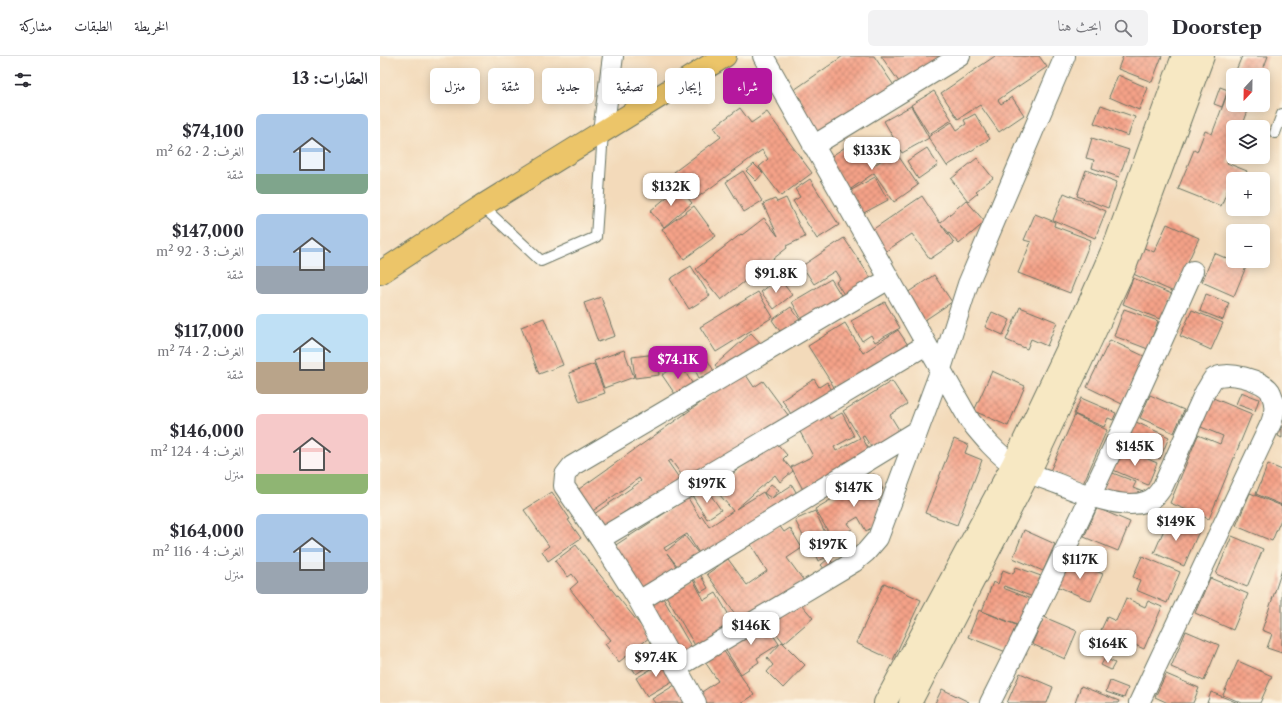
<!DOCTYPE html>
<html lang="ar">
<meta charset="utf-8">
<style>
:root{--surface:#fff;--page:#f2f2f3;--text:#2b2b33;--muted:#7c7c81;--line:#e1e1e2;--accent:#b5179e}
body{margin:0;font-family:"Libre Caslon Text",Amiri,serif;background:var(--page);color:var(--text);direction:rtl;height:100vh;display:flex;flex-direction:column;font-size:15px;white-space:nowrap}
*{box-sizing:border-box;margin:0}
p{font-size:13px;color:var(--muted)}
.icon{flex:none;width:22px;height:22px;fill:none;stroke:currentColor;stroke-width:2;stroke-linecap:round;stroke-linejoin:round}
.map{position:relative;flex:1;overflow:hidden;direction:ltr}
.panel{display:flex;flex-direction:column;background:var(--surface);width:380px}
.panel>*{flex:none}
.banner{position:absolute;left:12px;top:12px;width:380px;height:36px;direction:rtl;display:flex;gap:8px}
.needle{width:26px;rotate:202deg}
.fabs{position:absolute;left:846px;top:12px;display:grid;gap:8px}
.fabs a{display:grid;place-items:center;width:44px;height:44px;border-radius:6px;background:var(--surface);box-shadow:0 2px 10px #0003;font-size:20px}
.price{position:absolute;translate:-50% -34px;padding:0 9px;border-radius:8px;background:#fff;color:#222;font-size:13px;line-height:26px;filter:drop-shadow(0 1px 2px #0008)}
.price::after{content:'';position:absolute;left:50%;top:24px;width:12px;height:9px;margin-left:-6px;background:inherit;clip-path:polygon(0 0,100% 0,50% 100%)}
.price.current{background:var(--accent);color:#fff}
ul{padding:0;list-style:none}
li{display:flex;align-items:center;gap:12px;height:100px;padding:0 12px}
li span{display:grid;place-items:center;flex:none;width:112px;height:80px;border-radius:6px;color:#555}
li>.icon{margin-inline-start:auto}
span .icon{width:48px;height:48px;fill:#fffc;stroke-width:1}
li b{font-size:17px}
h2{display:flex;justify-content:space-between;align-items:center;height:48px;padding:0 12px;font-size:17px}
.chip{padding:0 14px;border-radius:6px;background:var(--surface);box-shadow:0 2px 10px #0003;font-size:14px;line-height:36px}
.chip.current{background:var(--accent);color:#fff}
header{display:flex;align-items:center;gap:24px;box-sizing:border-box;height:56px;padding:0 20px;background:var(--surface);border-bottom:1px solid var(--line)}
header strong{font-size:19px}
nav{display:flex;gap:22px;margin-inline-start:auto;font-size:14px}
.search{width:280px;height:36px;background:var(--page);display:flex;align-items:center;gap:10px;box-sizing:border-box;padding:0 14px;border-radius:6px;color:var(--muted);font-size:15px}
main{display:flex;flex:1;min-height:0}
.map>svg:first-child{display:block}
</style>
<header>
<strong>Doorstep</strong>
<div class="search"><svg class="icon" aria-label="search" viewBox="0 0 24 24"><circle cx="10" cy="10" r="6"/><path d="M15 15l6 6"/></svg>ابحث هنا</div>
<nav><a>الخريطة</a><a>الطبقات</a><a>مشاركة</a></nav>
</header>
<main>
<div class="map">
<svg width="902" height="647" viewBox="0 0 902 647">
<defs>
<pattern id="building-cross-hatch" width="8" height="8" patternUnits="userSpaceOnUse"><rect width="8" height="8" fill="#f5a288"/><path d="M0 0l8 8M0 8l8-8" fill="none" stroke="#c68570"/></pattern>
</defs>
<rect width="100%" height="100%" fill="#fcf5e5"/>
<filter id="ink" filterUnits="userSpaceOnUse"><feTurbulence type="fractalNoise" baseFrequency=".025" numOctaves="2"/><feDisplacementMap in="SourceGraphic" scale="8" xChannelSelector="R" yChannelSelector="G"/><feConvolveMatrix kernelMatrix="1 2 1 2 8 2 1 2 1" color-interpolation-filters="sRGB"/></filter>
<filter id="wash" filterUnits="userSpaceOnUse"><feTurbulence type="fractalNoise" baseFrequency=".012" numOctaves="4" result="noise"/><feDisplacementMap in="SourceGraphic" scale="16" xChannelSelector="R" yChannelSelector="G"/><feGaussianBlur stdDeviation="0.9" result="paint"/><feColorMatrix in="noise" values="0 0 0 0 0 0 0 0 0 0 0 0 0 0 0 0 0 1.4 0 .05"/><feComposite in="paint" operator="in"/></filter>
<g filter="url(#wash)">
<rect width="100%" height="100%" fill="#f3daba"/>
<g id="blocks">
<path fill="url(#building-cross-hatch)" d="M463,0H494L515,31L440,81L416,48L422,45L414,34Z
M501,0H567L522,30Z
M615,0H659L667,11L618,44L621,48L632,41L644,59L619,76L600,49L578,63L561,37Z
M743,0H782L772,26L738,13Z
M862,0H888L881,19H854Z
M738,19L768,32L759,54L729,41Z
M853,22V36L848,34Z
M840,31L848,34L842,51L834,48Z
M554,35L572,64L549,78L531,49Z
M848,36L853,37V49H870L862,71H853V92L847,107L867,115L863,123H853V138L847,135L841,150L798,133L814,94L817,96L825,75L832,78Z
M721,49L755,61L748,80L714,67Z
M531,50L549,82L522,97L504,65Z
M360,52L371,67L387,56L432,117L401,140L379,111L388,103L382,94L314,144L294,116L341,81L334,71Z
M595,58L610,83L567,110L548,81L572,66L577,74L586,68L584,64Z
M712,82L749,94L739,121L712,112L714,104L706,102Z
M476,84L493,110L515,95L538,129L514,146L494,117L468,135L447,103Z
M547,92L558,109L538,123L527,105Z
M597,102L613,122L596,135L598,137L588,145L571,123Z
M374,108L383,117L376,125L366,115Z
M706,114L737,126L728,152L697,140Z
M363,115L382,145L364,156L346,126Z
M495,121L508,144L480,159L468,136Z
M430,123L459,169L437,183L413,145L420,141L415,133Z
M299,131L312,147L284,171L270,155Z
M684,137L726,155L715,182L673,164Z
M542,140L560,167L586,144L605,166L579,188L561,168L574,187L550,203L532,178L503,197L489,176Z
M406,142L425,181L406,190L407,192L341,244L316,213L361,178L362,179L384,162L398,180L383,148L395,143L397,146Z
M314,150L336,180L304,203L282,173Z
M655,158L675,166L674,170L711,184L690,237L638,217L651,186L644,184Z
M787,168L819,182L794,236L751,217L762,191L774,196Z
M464,182L499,234L472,251L456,226L460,223L455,215L434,228L422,210Z
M834,197L866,211L854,240L822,226Z
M311,210L330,240L309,253L290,223Z
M554,219L572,246L542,266L524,239Z
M399,222L412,239L394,253L381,236Z
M753,222L792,238L782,264L743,248Z
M451,223L469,252L429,276L412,246Z
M378,236L393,261L336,296L320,271Z
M826,238L849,247L843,264L820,255Z
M221,241L235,280L218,286L204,247Z
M505,246L520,272L495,286L491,279L482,285L471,265Z
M411,251L428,275L409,288L392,264Z
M640,251L677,266L667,290L651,283L647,293L626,284Z
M744,253L778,265L768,293L734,280Z
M812,254L843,267L831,294L800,280Z
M612,256L630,264L623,279L605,271Z
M164,262L183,309L159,318L141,271Z
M465,267L483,297L518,274L532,295L459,339L428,290Z
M371,277L389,296L347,323L335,309Z
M730,284L764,300L742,348L707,331Z
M244,294L254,321L224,332L214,305Z
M276,298L279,319L255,322L252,301Z
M326,301L339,324L329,329L323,320L319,322L312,308Z
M214,308L225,337L200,346L189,317Z
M300,308L314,330L297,341L282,319Z
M612,315L645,330L628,370L594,355Z
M364,316L374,331L383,325L411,363L310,431L291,404L288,406L304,429L267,455L260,445L238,461L222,477L210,461L261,425L259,422L207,459L192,438Z
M434,323L439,331L447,326L456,341L416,366L402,344Z
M512,325L527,348L510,359L526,385L498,402L484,380L482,381L494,403L429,445L411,411L433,400L419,374L448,359L450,363L462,357L474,380L454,391L456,395L480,382L463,355Z
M861,336L879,343L875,355L856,348Z
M770,339L804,354L794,377L760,362Z
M701,342L736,357L733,364L728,362L724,371L694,358Z
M833,342L872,358L829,463L790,447L818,379L840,388L843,380L821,371Z
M695,359L727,374L702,430L670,415Z
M756,366L789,381L780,403L746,388Z
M902,370V382L898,380Z
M393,383L407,399L403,403L413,415L400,426L395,419L356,453L383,436L388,444L391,442L384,437L391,428L399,434L392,442L412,429L420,443L324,505L307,478L284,492L286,495L305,480L321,501L302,516L287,497L300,516L257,544L225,496L308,442L320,462L322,460L329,471L353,455L335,433Z
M574,383L588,389L585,397L602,404L577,469L545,457Z
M743,392L777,407L768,429L733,414Z
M888,408L902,414V449L876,438Z
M730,416L756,426L753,432L763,436L754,457L719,442Z
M494,418L503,433L495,438L509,461L486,475L478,461L468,467L472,473L453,484L435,453Z
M326,432L341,454L327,463L313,441Z
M172,436L190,463L188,464L201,482L168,505L162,495L169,490L144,454Z
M870,437L902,450V461L892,485L856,470Z
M717,452L750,466L738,495L704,481Z
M435,455L448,483L443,485L450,500L438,505L429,485L426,486L415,464Z
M789,462L819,475L804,510L774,497Z
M399,469L404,476L410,472L422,492L407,502L424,525L362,568L327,518L348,503L367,529L387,515L370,487Z
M644,474L675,488L663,515L633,502Z
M852,480L883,493L867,531L836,518Z
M196,489L270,581L239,606L225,588L231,584L190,533L198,526L192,518L188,521L175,505Z
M762,500L800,516L787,547L756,534L760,524L753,521Z
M449,502L454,509L446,515L441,509Z
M689,504L723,518L711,545L677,530Z
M636,511L661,520L653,541L624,530L623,532L651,543L640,570L602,555L613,526L618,528L623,514L633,518Z
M902,514V597L887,592L892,578L882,574Z
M320,518L328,532L321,536L313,521Z
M312,522L324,544L336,537L356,571L317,593L285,538Z
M830,522L868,538L853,574L815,557Z
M504,527L541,544L513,604L476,587Z
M415,541L433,562L404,587L386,565Z
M283,542L312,592L291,604L262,554Z
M746,542L765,551L768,545L782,551L764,593L721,574L727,561L736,565Z
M599,554L636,569L626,596L588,581Z
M664,561L697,575L685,603L652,588Z
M383,564L399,588L377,602L379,606L361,618L343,590Z
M806,575L839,589L824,625L791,611Z
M402,586L425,609L403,632L387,616L393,609L387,602Z
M271,589L279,603L256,618L247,604Z
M341,591L374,639L362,647H317L313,642L338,625L323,603Z
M725,602L735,607L731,614L721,609Z
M285,605L296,623L267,640L256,622Z
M858,605L892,620L880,647H862L843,639Z
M640,617L673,631L667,647H627Z
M786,618L819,632L813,647H788L775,641Z
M730,625L748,632L744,642L726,636Z
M298,627L308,643L302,647H275L272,643Z
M701,630L739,645L738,647H695Z
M562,633L589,646L588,647H555Z
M831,636L858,647H827Z"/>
</g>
</g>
<g filter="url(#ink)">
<use href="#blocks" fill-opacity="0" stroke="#697463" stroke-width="1"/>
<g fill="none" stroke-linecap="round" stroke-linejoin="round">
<g stroke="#697463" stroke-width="12">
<path id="lane" d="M895,77L902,58
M102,150L161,205L216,181L223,76"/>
</g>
<g stroke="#697463" stroke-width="22">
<path id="street" d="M383,0L590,365C603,381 616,397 634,409C646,417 662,422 676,427C698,436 741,454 765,446C774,443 778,438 783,430L825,336C828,332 830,327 833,323C844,313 886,324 891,337C896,349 895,356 891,367L759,647
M223,75L233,0
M433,90L580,0
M220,483L546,289
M259,545L538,374
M296,612L474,506L486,496L498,482L561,313L588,228L685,0
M316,647L259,545L220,483L184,430L185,419L192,410L509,223
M610,647C681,505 749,361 813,215"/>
</g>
<g stroke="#697463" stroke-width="24">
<path id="secondary" d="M505,647L633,408L709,248L737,183L803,0
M530,647L649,417L745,211L823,0"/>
</g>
<g stroke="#697463" stroke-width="24">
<path id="primary" d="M0,217L102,150L345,0"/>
</g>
<use href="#lane" stroke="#fff" stroke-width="10"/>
<use href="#street" stroke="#fff" stroke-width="20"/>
<use href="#secondary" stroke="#f7e8c3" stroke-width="22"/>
<use href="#primary" stroke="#ecc569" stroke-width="22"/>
</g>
</g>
</svg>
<div class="fabs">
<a><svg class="needle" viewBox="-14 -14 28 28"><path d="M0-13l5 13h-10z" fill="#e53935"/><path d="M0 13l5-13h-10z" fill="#7c7c81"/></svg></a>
<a><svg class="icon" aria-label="layers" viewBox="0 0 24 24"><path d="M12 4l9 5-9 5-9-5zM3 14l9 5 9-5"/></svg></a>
<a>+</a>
<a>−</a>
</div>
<b class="price" style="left:492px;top:115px">$133K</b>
<b class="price" style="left:291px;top:151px">$132K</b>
<b class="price" style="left:396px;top:238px">$91.8K</b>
<b class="price current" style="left:298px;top:324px">$74.1K</b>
<b class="price" style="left:755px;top:411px">$145K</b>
<b class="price" style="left:327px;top:448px">$197K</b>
<b class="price" style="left:474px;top:452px">$147K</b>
<b class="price" style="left:796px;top:486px">$149K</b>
<b class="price" style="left:448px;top:509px">$197K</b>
<b class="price" style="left:700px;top:524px">$117K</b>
<b class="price" style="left:371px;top:590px">$146K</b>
<b class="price" style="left:728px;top:608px">$164K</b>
<b class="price" style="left:276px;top:622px">$97.4K</b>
<div class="banner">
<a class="chip current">شراء</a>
<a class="chip">إيجار</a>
<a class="chip">تصفية</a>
<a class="chip">جديد</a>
<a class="chip">شقة</a>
<a class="chip">منزل</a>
</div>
</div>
<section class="panel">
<h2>العقارات: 13<svg class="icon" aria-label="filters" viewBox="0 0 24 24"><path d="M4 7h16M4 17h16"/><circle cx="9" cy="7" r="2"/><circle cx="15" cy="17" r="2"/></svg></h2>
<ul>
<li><span style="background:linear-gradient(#a9c7e8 75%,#7fa58c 0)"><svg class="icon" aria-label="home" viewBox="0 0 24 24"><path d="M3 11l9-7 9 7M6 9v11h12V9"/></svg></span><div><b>$74,100</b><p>الغرف: 2 · 62 m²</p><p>شقة</p></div></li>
<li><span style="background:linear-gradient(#a9c7e8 65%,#9aa5b1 0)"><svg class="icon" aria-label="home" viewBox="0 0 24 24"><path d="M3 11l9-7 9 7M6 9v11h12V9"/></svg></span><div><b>$147,000</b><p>الغرف: 3 · 92 m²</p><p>شقة</p></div></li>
<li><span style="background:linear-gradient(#bfe0f5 60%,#b9a48a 0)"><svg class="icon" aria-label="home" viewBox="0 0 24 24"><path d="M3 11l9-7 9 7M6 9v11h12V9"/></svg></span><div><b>$117,000</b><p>الغرف: 2 · 74 m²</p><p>شقة</p></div></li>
<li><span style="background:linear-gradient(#f6c9c9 75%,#8fb573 0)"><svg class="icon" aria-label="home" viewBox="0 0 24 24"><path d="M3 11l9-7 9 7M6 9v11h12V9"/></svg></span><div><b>$146,000</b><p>الغرف: 4 · 124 m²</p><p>منزل</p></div></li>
<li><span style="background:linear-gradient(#a9c7e8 60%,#9aa5b1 0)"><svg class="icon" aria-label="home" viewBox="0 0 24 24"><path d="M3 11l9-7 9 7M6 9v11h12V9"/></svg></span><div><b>$164,000</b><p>الغرف: 4 · 116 m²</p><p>منزل</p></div></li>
</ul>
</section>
</main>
